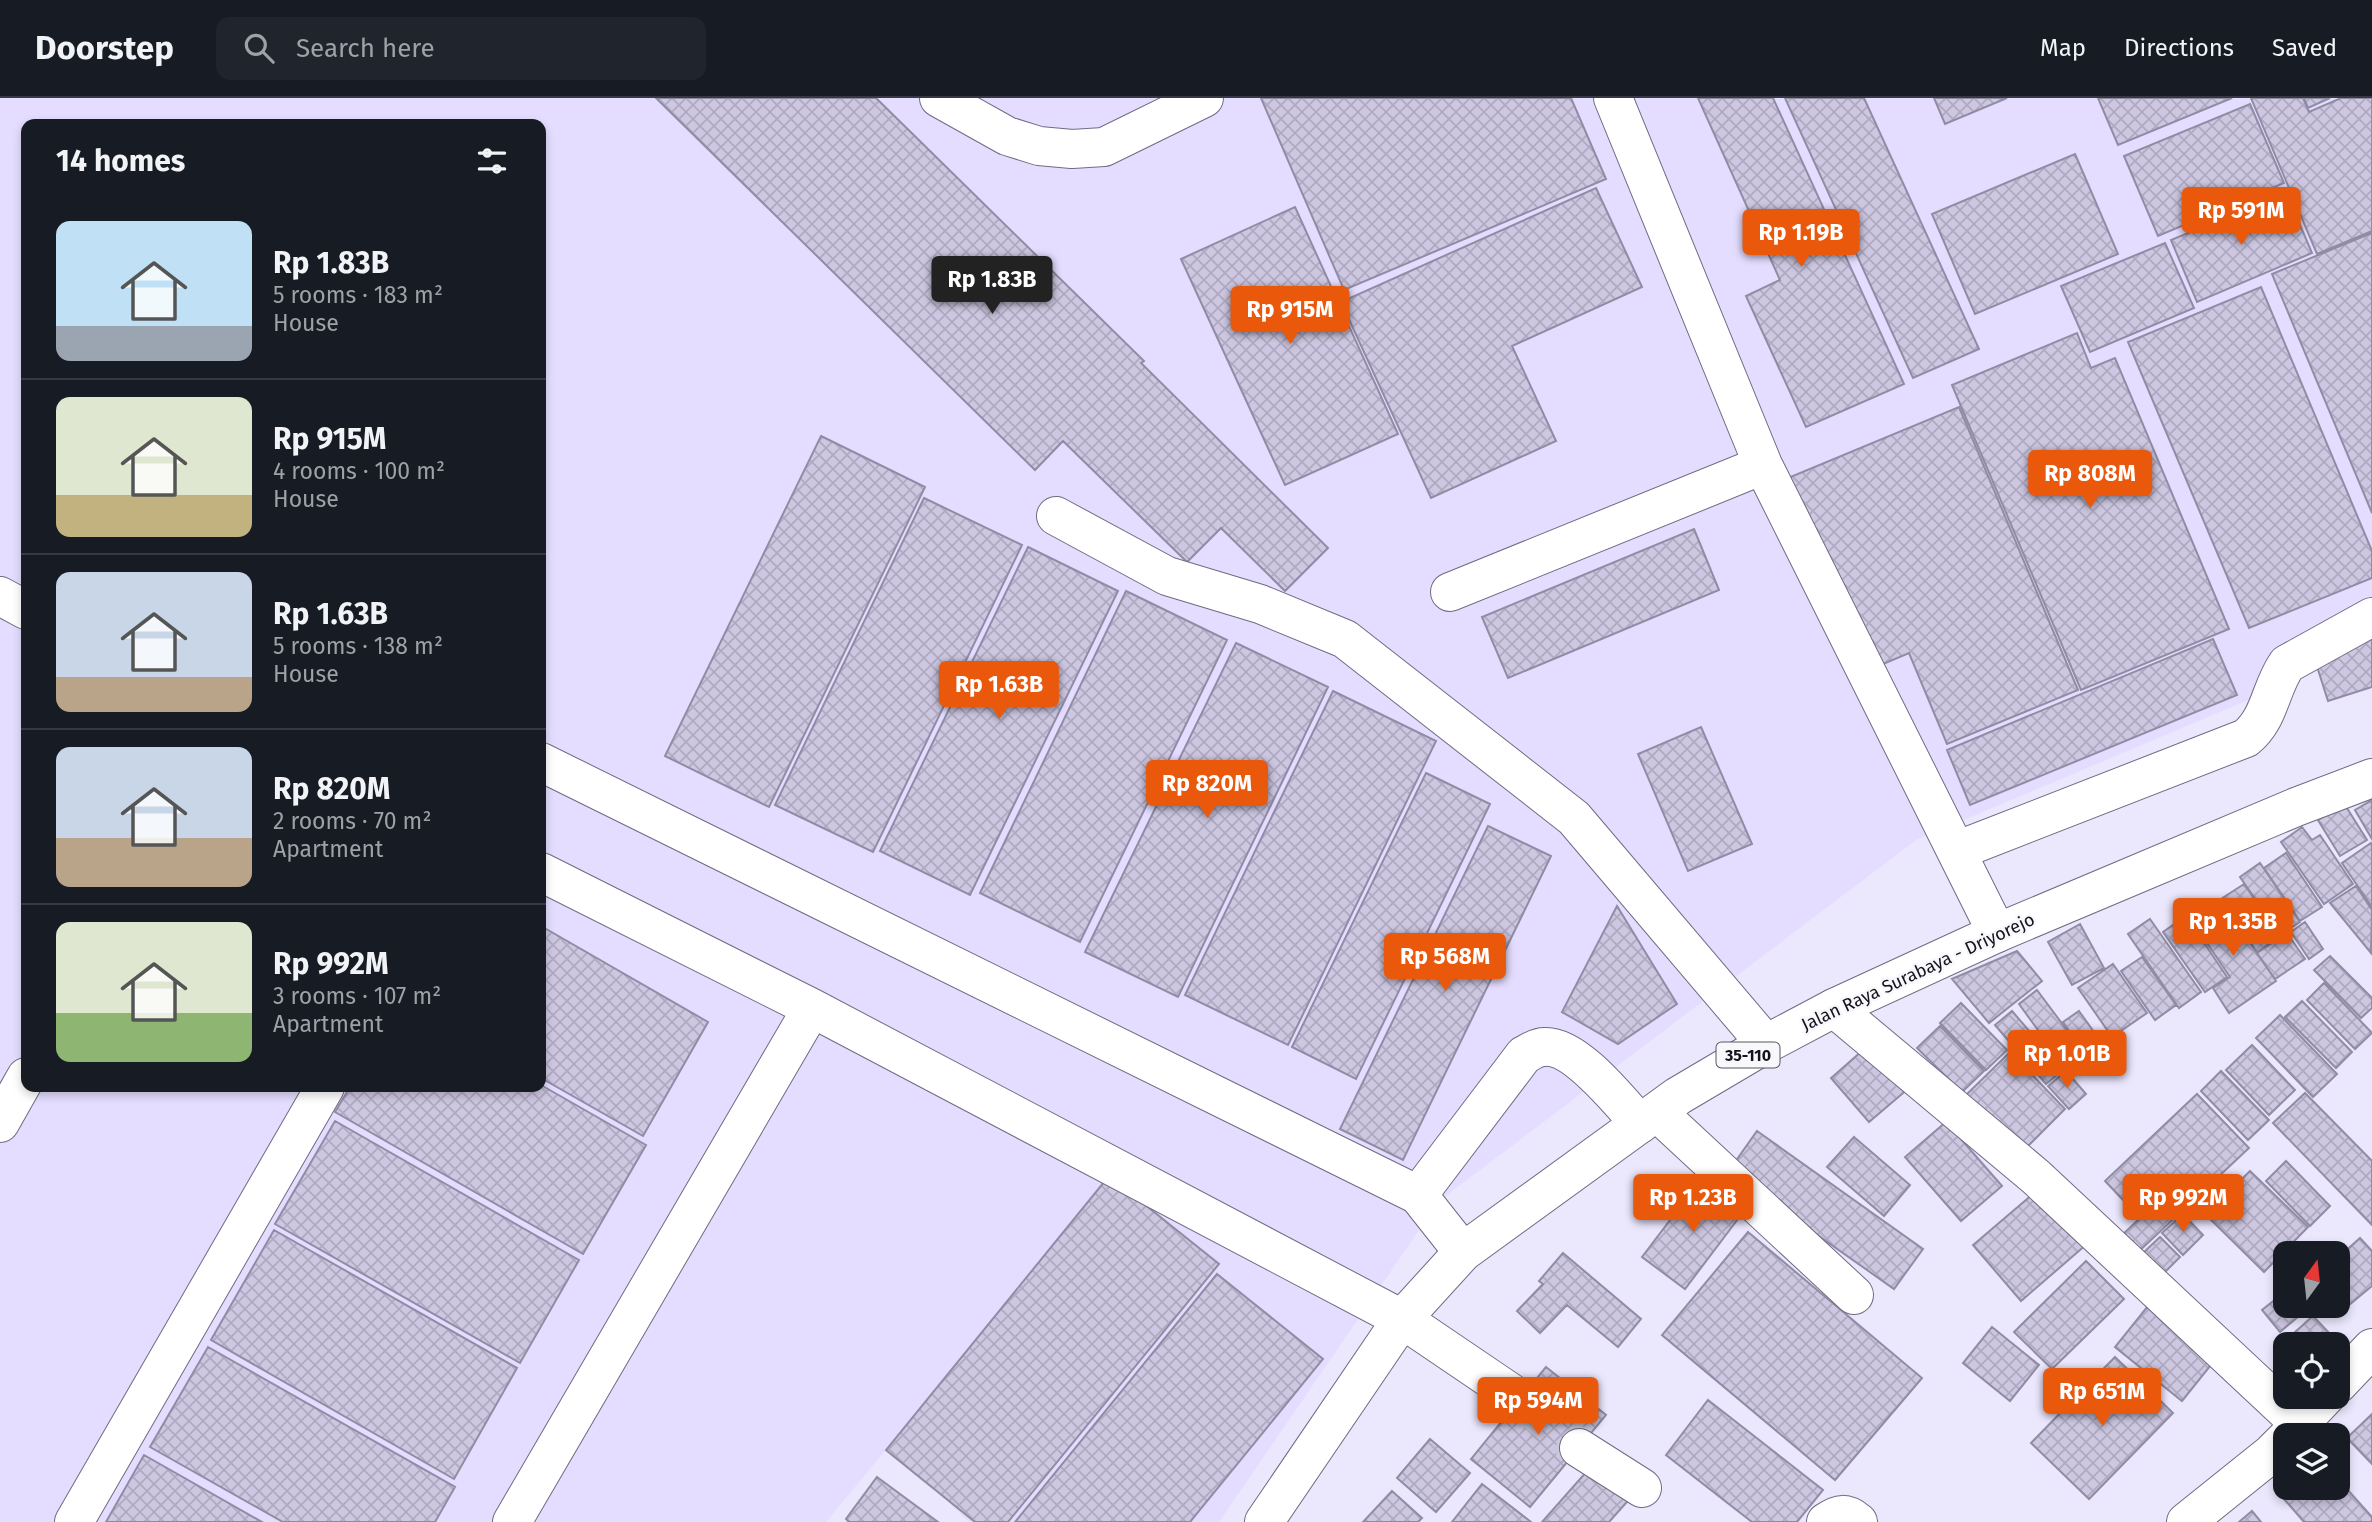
<!DOCTYPE html>
<meta charset="utf-8">
<style>
:root{--surface:#171b24;--page:#20242c;--text:#f1f3f6;--muted:#9ea1a6;--line:#363941;--accent:#ea580c}
body{margin:0;font-family:"Fira Sans",sans-serif;background:var(--page);color:var(--text);height:100vh;display:flex;flex-direction:column;font-size:26px;white-space:nowrap}
*{box-sizing:border-box;margin:0}
p{font-size:23px;color:var(--muted)}
.icon{flex:none;width:38px;height:38px;fill:none;stroke:currentColor;stroke-width:2;stroke-linecap:round;stroke-linejoin:round}
.map{position:relative;flex:1;overflow:hidden}
.details{position:absolute;left:21px;top:21px;width:525px;height:973px;display:flex;flex-direction:column;background:var(--surface);border-radius:14px;box-shadow:0 4px 10px #0003}
.details>*{flex:none}
.needle{width:46px;rotate:15deg}
.controls{position:absolute;left:2273px;top:1143px;display:grid;gap:14px}
.controls a{display:grid;place-items:center;width:77px;height:77px;border-radius:14px;background:var(--surface);box-shadow:0 4px 10px #0003;font-size:35px}
.price{position:absolute;translate:-50% -60px;padding:0 16px;border-radius:7px;background:var(--accent);color:#fff;font-size:23px;line-height:46px;filter:drop-shadow(0 2px 4px #0008)}
.price::after{content:'';position:absolute;left:50%;top:42px;width:21px;height:16px;margin-left:-10px;background:inherit;clip-path:polygon(0 0,100% 0,50% 100%)}
.price.current{background:#222;color:#fff}
ul{padding:0;list-style:none}
li{display:flex;align-items:center;gap:21px;height:175px;padding:0 35px}
li+li{border-top:2px solid var(--line)}
li span{display:grid;place-items:center;flex:none;width:196px;height:140px;border-radius:14px;color:#555}
li>.icon{margin-inline-start:auto}
span .icon{width:84px;height:84px;fill:#fffc;stroke-width:1}
li b{font-size:30px}
h2{display:flex;justify-content:space-between;align-items:center;height:84px;padding:0 35px;font-size:30px}
header{display:flex;align-items:center;gap:42px;box-sizing:border-box;height:98px;padding:0 35px;background:var(--surface);border-bottom:2px solid var(--line)}
header strong{font-size:33px}
nav{display:flex;gap:38px;margin-inline-start:auto;font-size:24px}
.search{width:490px;height:63px;background:var(--page);display:flex;align-items:center;gap:18px;box-sizing:border-box;padding:0 24px;border-radius:14px;color:var(--muted);font-size:26px}
.map>svg:first-child{display:block}
</style>
<header>
<strong>Doorstep</strong>
<div class="search"><svg class="icon" aria-label="search" viewBox="0 0 24 24"><circle cx="10" cy="10" r="6"/><path d="M15 15l6 6"/></svg>Search here</div>
<nav><a>Map</a><a>Directions</a><a>Saved</a></nav>
</header>
<div class="map">
<svg width="2372" height="1424" viewBox="0 0 2372 1424">
<defs>
<pattern id="building-cross-hatch" width="8" height="8" patternUnits="userSpaceOnUse" patternTransform="scale(1.75)"><rect width="8" height="8" fill="#cdc7e1"/><path d="M0 0l8 8M0 8l8-8" fill="none" stroke="#afaac0"/></pattern>
</defs>
<rect width="100%" height="100%" fill="#ebe7fd"/>
<path fill="#e4ddff" fill-rule="evenodd" d="M0,0H2372V550L1916,742L1439,1103L1219,1424H969L889,1348L826,1424H0ZM26,26H541V989H26Z"/>
<path fill="url(#building-cross-hatch)" stroke="#918ca5" stroke-width="2" d="M656,0H876L1144,263L1141,265L1328,450L1285,493L1221,430L1187,464L1063,343L1035,372Z
M1261,0H1571L1606,81L1344,192Z
M1698,0H1773L1904,286L1806,329L1746,198L1780,182Z
M1785,0H1864L1979,251L1913,280Z
M1934,0H2007L1945,26Z
M2098,0H2232L2118,47Z
M2251,0H2303L2309,14L2341,0H2372V133L2317,156Z
M2304,0H2330L2308,10Z
M2250,6L2284,85L2158,138L2124,58Z
M2075,56L2118,156L1975,216L1932,116Z
M1596,90L1642,189L1512,248L1556,343L1431,400L1341,204Z
M2286,94L2312,155L2197,204L2171,142Z
M1295,109L1398,336L1285,387L1181,161Z
M2372,135V415L2272,176Z
M2165,145L2194,210L2090,254L2061,188Z
M2261,189L2372,453V480L2249,530L2128,244Z
M2077,235L2091,270L2115,260L2229,531L2081,592L1952,287Z
M1959,309L2078,592L1947,646L1909,555L1869,572L1788,380Z
M821,338L925,389L769,709L665,658Z
M924,400L1022,447L873,754L775,707Z
M1694,431L1719,492L1508,580L1482,519Z
M1028,449L1118,493L970,797L880,753Z
M1126,493L1227,542L1080,844L980,795Z
M2213,541L2237,597L1970,707L1947,652Z
M2372,541V589L2328,603L2314,559Z
M1236,545L1328,589L1178,899L1085,854Z
M1333,593L1436,643L1288,947L1185,897Z
M1701,629L1752,746L1688,773L1638,656Z
M1426,675L1490,706L1356,981L1292,949Z
M2372,702V741L2355,712Z
M2345,707L2367,742L2340,758L2318,722Z
M1488,728L1551,758L1403,1062L1340,1031Z
M2302,729L2312,742L2320,737L2353,786L2324,806L2281,744Z
M2371,745L2372,747V809L2342,765Z
M2286,755L2322,809L2300,823L2264,770Z
M2260,765L2300,824L2280,837L2240,779Z
M2244,786L2280,838L2257,854L2221,801Z
M2356,788L2372,812L2371,855L2330,805Z
M2221,803L2276,883L2229,915L2213,890L2230,879L2192,823Z
M1617,808L1677,906L1618,946L1562,914Z
M2186,818L2227,879L2205,894L2163,834Z
M2150,821L2201,894L2179,910L2128,836Z
M2305,824L2323,851L2309,861L2291,834Z
M2080,826L2104,870L2072,887L2048,844Z
M541,828L708,924L643,1038L541,980Z
M2287,835L2305,861L2275,881L2257,855Z
M2017,853L2042,883L1989,925L1952,881Z
M2330,858L2372,900V910L2361,920L2314,872Z
M2142,859L2176,907L2155,922L2121,873Z
M2113,866L2147,915L2112,939L2078,890Z
M2324,885L2372,935L2355,951L2307,902Z
M2037,892L2087,959L2067,972L2019,906Z
M2302,903L2352,954L2336,970L2285,919Z
M1961,905L2007,952L1986,972L1940,925Z
M2012,913L2063,972L2046,986L1995,927Z
M2079,913L2104,948L2088,960L2063,924Z
M2280,917L2337,976L2313,999L2256,940Z
M1940,928L1984,973L1962,994L1917,950Z
M1870,946L1909,990L1869,1024L1831,980Z
M2252,947L2295,992L2269,1017L2226,972Z
M2010,954L2065,1011L2020,1056L1964,999Z
M2066,973L2086,996L2069,1011L2048,988Z
M2221,973L2269,1022L2248,1042L2201,993Z
M541,987L646,1047L583,1156L335,1014L350,989Z
M2305,995L2372,1063V1127L2273,1025Z
M2197,996L2249,1050L2136,1156L2120,1139L2140,1120L2105,1083Z
M335,1023L579,1162L520,1265L275,1126Z
M1946,1024L2002,1088L1961,1123L1905,1059Z
M1757,1033L1923,1151L1894,1191L1728,1074Z
M1854,1039L1910,1087L1884,1118L1827,1069Z
M2286,1063L2330,1108L2310,1128L2266,1083Z
M2250,1073L2308,1129L2264,1174L2206,1117Z
M1109,1078L1219,1166L1008,1424H975L886,1352Z
M1702,1080L1744,1113L1685,1191L1642,1159Z
M2040,1090L2087,1146L2021,1203L1973,1147Z
M2183,1116L2203,1137L2183,1157L2162,1135Z
M274,1132L517,1270L454,1381L211,1242Z
M1748,1134L1922,1280L1835,1382L1662,1237Z
M2160,1139L2180,1159L2162,1177L2142,1156Z
M2360,1140L2372,1153V1188L2349,1207L2338,1193V1168L2346,1161L2342,1156Z
M1563,1155L1641,1221L1618,1249L1567,1207L1540,1235L1517,1213L1543,1186L1539,1183Z
M2086,1163L2124,1201L2052,1271L2014,1234Z
M1217,1176L1323,1261L1190,1424H1015Z
M2286,1193V1208H2311L2280,1234L2262,1212Z
M2152,1203L2219,1257L2182,1303L2115,1249Z
M2313,1218L2331,1237L2320,1246H2286V1262L2276,1251Z
M1992,1229L2039,1267L2010,1303L1963,1265Z
M208,1249L455,1389L435,1424H283L150,1349Z
M2115,1259L2173,1315L2089,1401L2031,1345Z
M1546,1269L1606,1317L1530,1409L1471,1361Z
M1708,1302L1823,1392L1797,1424H1752L1666,1357Z
M2372,1316V1366L2347,1340Z
M1430,1341L1470,1375L1436,1414L1397,1380Z
M144,1357L262,1424H106Z
M1596,1363L1634,1396L1609,1424H1542Z
M877,1379L938,1424H849L846,1421Z
M2338,1381L2372,1419V1424H2304L2277,1393L2286,1385V1390H2338Z
M1482,1386L1531,1424H1452Z
M1392,1393L1422,1420L1418,1424H1363Z
M2252,1413L2261,1424H2239Z"/>
<g fill="none" stroke-linecap="round" stroke-linejoin="round">
<path stroke="#cbc7db" stroke-width="38" stroke-dasharray="38 19" stroke-linecap="butt" d="M1520,1301L1579,1350"/>
<g stroke="#706b82" stroke-width="40">
<path id="minor" d="M939,0L1007,38L1039,48L1072,51L1104,49L1204,0
M1613,0L1763,367L1997,835
M1056,418L1167,478L1260,506L1345,541L1574,720L1766,946
M1450,494L1763,367
M0,498L26,512
M541,664L1418,1097L1524,957C1530,954 1537,949 1544,949C1575,946 1620,1004 1640,1026
M1956,753L2246,640C2270,621 2270,590 2287,566L2372,519
M541,774L812,910L1402,1221L1520,1301
M1834,910L2036,1079L2300,1326
M1657,1014L1854,1197
M0,1025L26,979
M1418,1097L1463,1154
M2338,1286L2372,1250
M2289,1337L2326,1298
M1579,1350L1642,1390
M74,1424L325,989
M512,1424L812,910
M1826,1424C1839,1415 1846,1414 1858,1424
M2186,1424L2272,1355L2286,1341"/>
</g>
<g stroke="#706b82" stroke-width="40">
<path id="major" d="M1264,1424L1402,1221L1463,1154L1678,998L1766,946L1834,910L1997,835L2296,709L2372,680"/>
</g>
<use href="#minor" stroke="#fff" stroke-width="38"/>
<use href="#major" stroke="#fff" stroke-width="38"/>
</g>
<g text-anchor="middle" dominant-baseline="central" stroke-width="5" stroke-linejoin="round" paint-order="stroke">
<rect fill="#f8f7fc" stroke="#58575e" stroke-width="2" x="1716.5" y="944.5" width="63" height="25" rx="5"/>
<g font-size="16" font-weight="bold" fill="#14121a">
<text x="1748" y="957">35-110</text>
</g>
<g font-size="18" fill="#14121a" stroke="#f8f7fc">
<text transform="translate(1918 874) rotate(-25)">Jalan Raya Surabaya - Driyorejo</text>
</g>
</g>
</svg>
<div class="controls">
<a><svg class="needle" viewBox="-14 -14 28 28"><path d="M0-13l5 13h-10z" fill="#e53935"/><path d="M0 13l5-13h-10z" fill="#9ea1a6"/></svg></a>
<a><svg class="icon" aria-label="locate" viewBox="0 0 24 24"><circle cx="12" cy="12" r="6"/><path d="M12 2v4M12 18v4M2 12h4M18 12h4"/></svg></a>
<a><svg class="icon" aria-label="layers" viewBox="0 0 24 24"><path d="M12 4l9 5-9 5-9-5zM3 14l9 5 9-5"/></svg></a>
</div>
<b class="price" style="left:2241px;top:149px">Rp 591M</b>
<b class="price" style="left:1801px;top:171px">Rp 1.19B</b>
<b class="price current" style="left:992px;top:218px">Rp 1.83B</b>
<b class="price" style="left:1290px;top:248px">Rp 915M</b>
<b class="price" style="left:2090px;top:412px">Rp 808M</b>
<b class="price" style="left:999px;top:623px">Rp 1.63B</b>
<b class="price" style="left:1207px;top:722px">Rp 820M</b>
<b class="price" style="left:2233px;top:860px">Rp 1.35B</b>
<b class="price" style="left:1445px;top:895px">Rp 568M</b>
<b class="price" style="left:2067px;top:992px">Rp 1.01B</b>
<b class="price" style="left:1693px;top:1136px">Rp 1.23B</b>
<b class="price" style="left:2183px;top:1136px">Rp 992M</b>
<b class="price" style="left:2102px;top:1330px">Rp 651M</b>
<b class="price" style="left:1538px;top:1339px">Rp 594M</b>
<section class="details">
<h2>14 homes<svg class="icon" aria-label="filters" viewBox="0 0 24 24"><path d="M4 7h16M4 17h16"/><circle cx="9" cy="7" r="2"/><circle cx="15" cy="17" r="2"/></svg></h2>
<ul>
<li><span style="background:linear-gradient(#bfe0f5 75%,#9aa5b1 0)"><svg class="icon" aria-label="home" viewBox="0 0 24 24"><path d="M3 11l9-7 9 7M6 9v11h12V9"/></svg></span><div><b>Rp 1.83B</b><p>5 rooms · 183 m²</p><p>House</p></div></li>
<li><span style="background:linear-gradient(#dfe7d0 70%,#c2b280 0)"><svg class="icon" aria-label="home" viewBox="0 0 24 24"><path d="M3 11l9-7 9 7M6 9v11h12V9"/></svg></span><div><b>Rp 915M</b><p>4 rooms · 100 m²</p><p>House</p></div></li>
<li><span style="background:linear-gradient(#c9d6e8 75%,#b9a48a 0)"><svg class="icon" aria-label="home" viewBox="0 0 24 24"><path d="M3 11l9-7 9 7M6 9v11h12V9"/></svg></span><div><b>Rp 1.63B</b><p>5 rooms · 138 m²</p><p>House</p></div></li>
<li><span style="background:linear-gradient(#c9d6e8 65%,#b9a48a 0)"><svg class="icon" aria-label="home" viewBox="0 0 24 24"><path d="M3 11l9-7 9 7M6 9v11h12V9"/></svg></span><div><b>Rp 820M</b><p>2 rooms · 70 m²</p><p>Apartment</p></div></li>
<li><span style="background:linear-gradient(#dfe7d0 65%,#8fb573 0)"><svg class="icon" aria-label="home" viewBox="0 0 24 24"><path d="M3 11l9-7 9 7M6 9v11h12V9"/></svg></span><div><b>Rp 992M</b><p>3 rooms · 107 m²</p><p>Apartment</p></div></li>
</ul>
</section>
</div>
